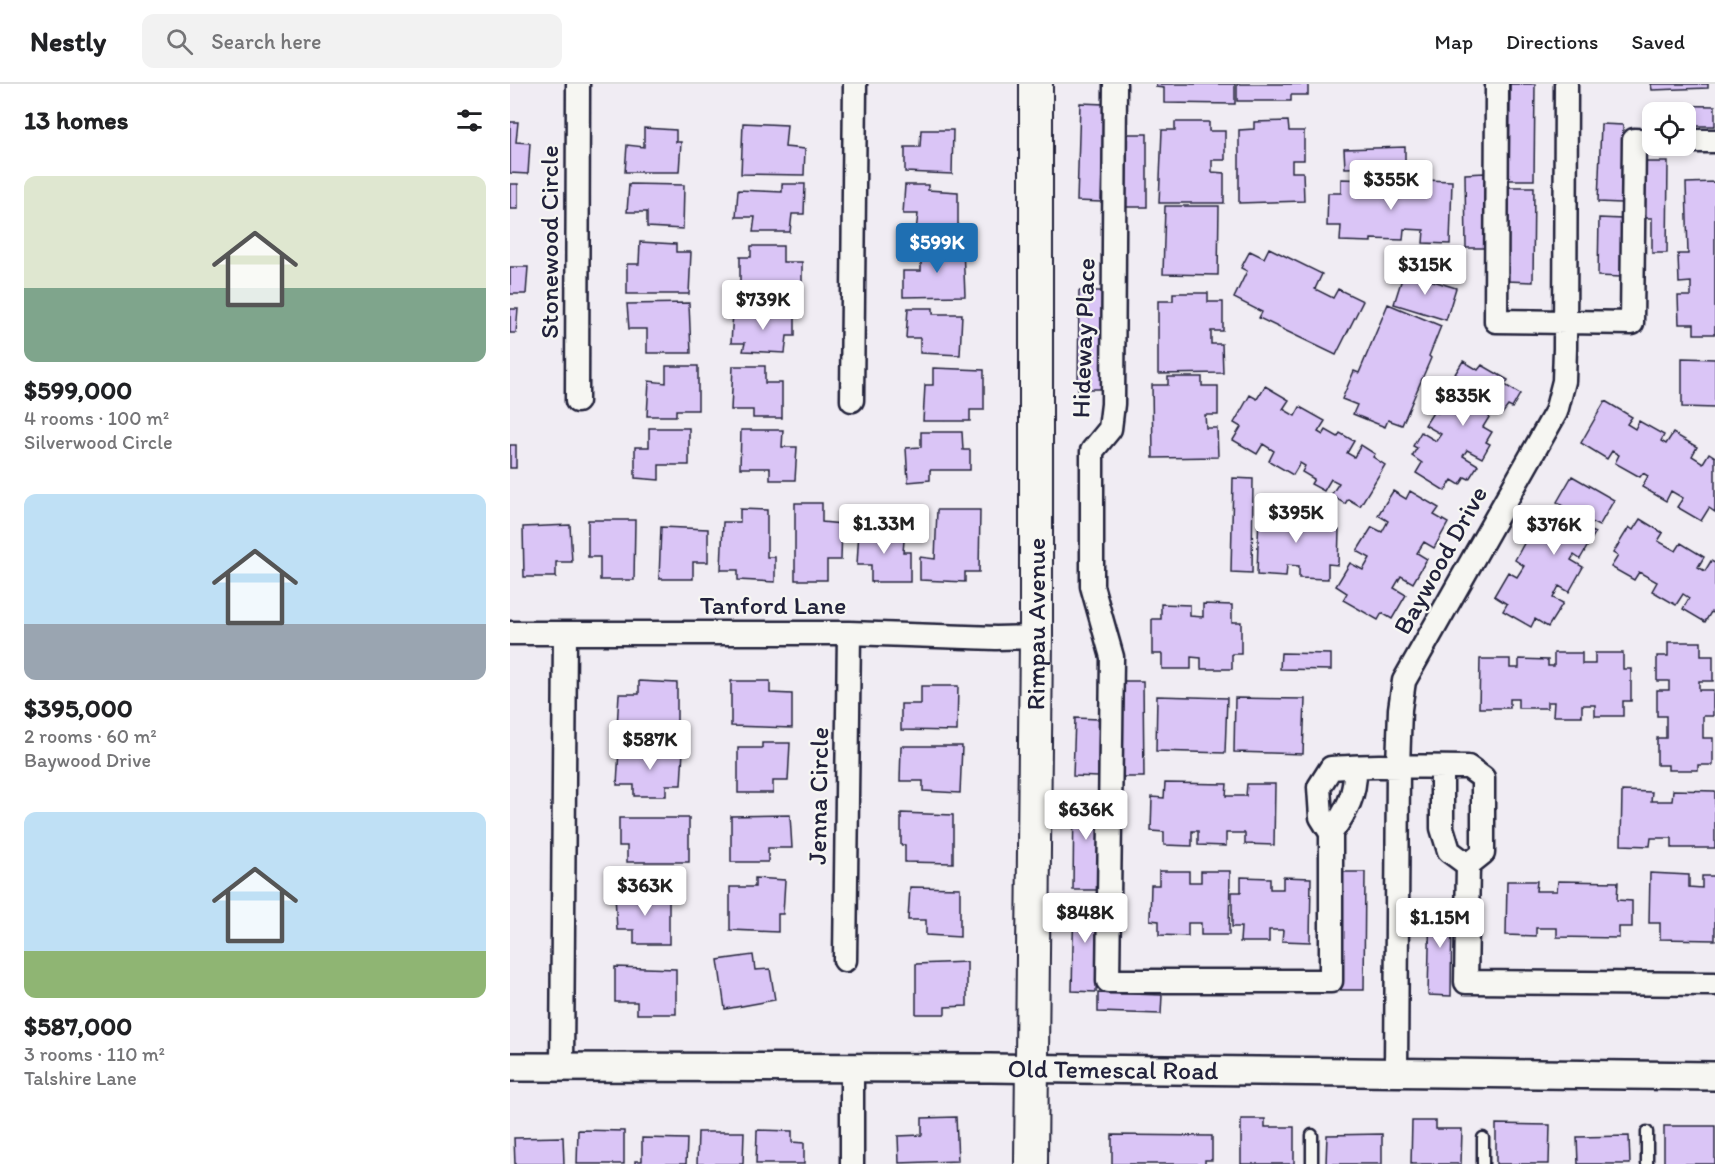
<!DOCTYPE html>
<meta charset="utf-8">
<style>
:root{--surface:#fff;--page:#f2f2f2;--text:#202124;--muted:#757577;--line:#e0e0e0;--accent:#1f6fb2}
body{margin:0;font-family:Itim,sans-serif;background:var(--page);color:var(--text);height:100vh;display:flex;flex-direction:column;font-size:22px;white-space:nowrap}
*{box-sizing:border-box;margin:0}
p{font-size:20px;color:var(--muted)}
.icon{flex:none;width:33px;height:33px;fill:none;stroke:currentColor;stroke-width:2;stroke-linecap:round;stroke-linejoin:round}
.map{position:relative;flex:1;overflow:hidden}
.side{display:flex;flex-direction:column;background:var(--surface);width:510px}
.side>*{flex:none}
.tools{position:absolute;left:1132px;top:18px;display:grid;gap:12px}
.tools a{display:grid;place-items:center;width:54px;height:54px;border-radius:12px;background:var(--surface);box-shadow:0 3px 9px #0003;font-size:30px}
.price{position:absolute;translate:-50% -51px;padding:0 14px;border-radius:6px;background:#fff;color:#222;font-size:20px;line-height:39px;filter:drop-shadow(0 2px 3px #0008)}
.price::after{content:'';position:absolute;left:50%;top:36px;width:18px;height:14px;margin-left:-9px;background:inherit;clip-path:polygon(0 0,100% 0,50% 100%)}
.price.selected{background:var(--accent);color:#fff}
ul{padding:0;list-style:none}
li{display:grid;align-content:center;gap:12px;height:318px;padding:0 24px}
li span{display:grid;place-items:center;height:186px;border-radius:12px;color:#555}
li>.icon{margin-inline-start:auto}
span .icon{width:108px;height:108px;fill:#fffc;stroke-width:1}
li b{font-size:26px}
h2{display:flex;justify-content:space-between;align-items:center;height:72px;padding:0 24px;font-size:26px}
header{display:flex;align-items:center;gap:36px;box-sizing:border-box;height:84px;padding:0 30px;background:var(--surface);border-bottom:2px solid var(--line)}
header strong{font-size:28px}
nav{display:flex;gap:33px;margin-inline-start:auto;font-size:21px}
.search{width:420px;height:54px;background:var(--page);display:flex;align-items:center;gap:15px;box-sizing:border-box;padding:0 21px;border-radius:12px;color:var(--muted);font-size:22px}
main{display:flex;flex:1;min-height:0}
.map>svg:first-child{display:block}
</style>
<header>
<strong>Nestly</strong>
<div class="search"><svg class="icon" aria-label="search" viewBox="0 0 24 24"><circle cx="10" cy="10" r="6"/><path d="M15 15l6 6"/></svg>Search here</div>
<nav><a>Map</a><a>Directions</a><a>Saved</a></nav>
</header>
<main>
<section class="side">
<h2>13 homes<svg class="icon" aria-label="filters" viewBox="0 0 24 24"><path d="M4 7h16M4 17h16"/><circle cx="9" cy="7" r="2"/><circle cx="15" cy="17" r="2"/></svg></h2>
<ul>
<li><span style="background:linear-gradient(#dfe7d0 60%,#7fa58c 0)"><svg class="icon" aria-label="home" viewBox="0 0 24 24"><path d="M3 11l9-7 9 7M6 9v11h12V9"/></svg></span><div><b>$599,000</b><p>4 rooms · 100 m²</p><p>Silverwood Circle</p></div></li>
<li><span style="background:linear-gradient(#bfe0f5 70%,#9aa5b1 0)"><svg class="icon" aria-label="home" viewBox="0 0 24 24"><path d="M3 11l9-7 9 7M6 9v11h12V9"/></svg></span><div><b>$395,000</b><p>2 rooms · 60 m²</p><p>Baywood Drive</p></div></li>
<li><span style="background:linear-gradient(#bfe0f5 75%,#8fb573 0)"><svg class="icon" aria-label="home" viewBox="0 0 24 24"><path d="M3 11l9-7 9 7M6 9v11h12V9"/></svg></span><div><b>$587,000</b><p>3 rooms · 110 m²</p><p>Talshire Lane</p></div></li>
</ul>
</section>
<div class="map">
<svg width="1205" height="1080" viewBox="0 0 1205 1080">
<rect width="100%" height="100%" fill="#f0ecf3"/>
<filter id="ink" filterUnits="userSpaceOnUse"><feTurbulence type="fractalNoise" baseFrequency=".0167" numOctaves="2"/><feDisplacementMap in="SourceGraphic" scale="12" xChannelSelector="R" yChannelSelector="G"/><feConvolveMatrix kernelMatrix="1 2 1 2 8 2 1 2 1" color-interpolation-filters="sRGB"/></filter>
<g filter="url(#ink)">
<path fill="#dac5f6" stroke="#22223b" stroke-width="1.5" d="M646,0H725V20L654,19V4L646,3Z
M727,0H798V11H781V17H727Z
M1000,0H1025L1024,96H999Z
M1141,0H1198V4L1142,6Z
M570,19L594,20L591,118L567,117Z
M1141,21L1205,22V42H1176V28H1143V41H1141Z
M778,37L779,47H794V76H782V88H793L794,117L729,119V46L744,45V38Z
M0,38H8L6,58L20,59L18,90L0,89Z
M665,38H699V47H715V76H702V88L714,89V119H649L652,46H665Z
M233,39L277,41L275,63L295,65L294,91L231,90Z
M1091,40L1113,41L1111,119L1088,118Z
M134,44L166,46V58H171L169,88H115L117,61L134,63Z
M411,46H443L442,90L395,88V63H410Z
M616,50H637V123H616Z
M895,63V82L835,84L834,65Z
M1135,78H1158L1157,169H1142V134H1134Z
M975,89L976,164H956L955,90Z
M831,95L894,97L893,109L913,110L914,96L942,97L940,160L913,159L914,146L894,145L893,156L861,155V158L830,157L831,142H817L818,109H831Z
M1205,98V250H1184V240H1169L1168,212H1181V198L1169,199L1168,170H1178L1176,99Z
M0,100H8V125H0Z
M119,100L174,101L173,145L137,143V128H117Z
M272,100H295L294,130H282L280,148H243L245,133H226L228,106L272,108Z
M395,101H418V106L448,108V147H406L408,130H393Z
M999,103H1024L1023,198L997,197Z
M655,122H709L708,191L653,190Z
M1089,134L1112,135L1111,193L1088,192Z
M130,158L166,160V168H181L179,210H117V180H129Z
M241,162H273V178H292V213L263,212V204H230V173H241Z
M411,163H453L455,212L393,213V187H411Z
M759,164L812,190L805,205L823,214L828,205L853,217L826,271L749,234L752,228L724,214L737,187L731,184L740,167L754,174Z
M0,183H18L16,210H0Z
M894,188L946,204L936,236L884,220Z
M569,207H592L591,305H568Z
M663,209H698V218H713V247H701V260H712L713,289L648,290V217H663Z
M179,219L181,269H137V245H119L117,220Z
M878,220L931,242L919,272L921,274L892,341L878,336L875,343L843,330L847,321L832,315L844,287L849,289Z
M398,224H423V230H452L450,271L410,269V254H396Z
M0,225H8L6,249H0Z
M223,228L285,230V252H277L275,269L233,267L235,259H221Z
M1172,274L1205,275V324L1172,323Z
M953,277L968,286L972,281L998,296L995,301L1010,310L1002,324L998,322L992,330L984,325L973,343L982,348L976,358L980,360L972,374L957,366L953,372L968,381L959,395L955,393L950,401L942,396L935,407L906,389L912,379L902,372L907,364L903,362L911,348L926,357L931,350L915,341L924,327L928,329L933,320L942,325L953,307L944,302L950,293L945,290Z
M156,282H188V326H166V332H137L139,297L156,299Z
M223,282H255V299H272V334H243V326H221Z
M423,284L474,286V326H460V337H413L415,301H423Z
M658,293H692V302H708V331H695L696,344H707L708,373L643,374L642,301H658Z
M755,302L779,316L773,325L785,332L790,323L815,337L808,348L813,351L816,346L828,353L830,349L844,357L837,369L844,373L851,361L865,370L863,373L875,381L850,422L838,415L835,420L821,411L829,399L821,395L814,407L801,400L804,395L792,388L795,382L790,379L783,391L759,377L764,367L753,360L747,370L723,356L731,343L724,339L740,311L747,315Z
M1095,317L1122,333L1117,340L1125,345L1129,337L1154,351L1151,357L1156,360L1163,349L1187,363L1182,372L1193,379L1199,369L1205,373V428L1199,424L1191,437L1167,423L1173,414L1161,407L1156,417L1132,403L1138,392L1133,389L1130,393L1105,379L1109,371L1102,367L1097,375L1071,359Z
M139,344H179V381H149V396L125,394V363H139Z
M231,346H273L272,363H287L285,396H260V384H230Z
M411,348H452L453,366H460V386H420V396L398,398L396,364L411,363Z
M0,361H6V384H0Z
M1062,392L1104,416L1089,442L1081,438L1077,445L1085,449L1070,475L1064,471L1061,476L1073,483L1059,508L1049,502L1043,514L1053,519L1038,543L1025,535L1021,543L993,527L997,520L984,512L998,488L1007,493L1014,482L1005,476L1018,452L1030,459L1033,454L1028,451L1042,425L1050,430L1054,423L1047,418Z
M723,394L743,395L742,489L721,488Z
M883,407L896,415L900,407L929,424L924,431L938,439L924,464L914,458L907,469L917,475L903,499L891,492L884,504L896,511L882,535L872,529L868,536L833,516L837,509L826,502L840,479L853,486L860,474L847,467L862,443L872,448L878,437L868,431Z
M285,419H312V438L332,440L331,476H317V496H285Z
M230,425L257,426V473H265V498L228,496V486H211L213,438H230Z
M427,426H470L469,488H455V498L410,496V473L425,475Z
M749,427L822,431L821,446H829L828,481L818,480V495L789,494V482L777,481L776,493L747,491Z
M1130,435L1153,449L1148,457L1166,467L1171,459L1194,473L1188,483L1195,487L1201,477L1205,479V530L1201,528L1195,538L1173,525L1179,514L1173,510L1166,521L1142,507L1147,498L1129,488L1124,496L1101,483L1108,472L1103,469L1119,443L1123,446Z
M78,436H125L124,496H90V473H78Z
M60,441L62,478H46V493H14L13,443Z
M151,443L198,445V478H183V495H149Z
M349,445L395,446L393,468H400V498H361V481H347Z
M651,520L680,521V532L693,533V520L722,521V538H731V570H722V585H691V574L681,573V585H652V570H642V535H651Z
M1158,558H1191V572H1203V597H1189V606H1203V632H1193V654H1203V681H1188V686H1158V681H1147V654H1156V632H1147V606H1159V597H1147V572H1158Z
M771,569L821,570V586L770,585Z
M1044,569H1072V580H1085V569H1113V585H1121V617H1113V632H1085V621H1072V632H1043L1044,618H1037V624H1008V615H1000V624H969L970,575H1000V584H1009V575L1038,576V582H1044Z
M129,597L167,599V646L107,644L109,610H129Z
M221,597H260V609L282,610V644L221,642Z
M611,597H633L634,693H612Z
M411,602H448L447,647L391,646V620H411Z
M647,612L717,614L715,669L646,667Z
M725,614L795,615L793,670L724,668Z
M565,634L589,635L588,693L563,692Z
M252,659H280L278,697H263V709H228V664H252Z
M391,662H452L450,709L413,707V697H390Z
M109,665L173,667L171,701H156V712H124V701H107Z
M655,699L717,700L716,712H736L737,700H765L764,761L735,760V749H716V762L688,761V747H682V762L654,761V748L641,747L642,713L654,714Z
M1163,706L1205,707V764H1162V754H1141L1140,762L1111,761L1112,707L1142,708L1141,717H1162Z
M564,709H589L588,806H563Z
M391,729L443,731V779L395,778V761H391Z
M280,731L282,764H258V778H221V732Z
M109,734H179V778H117V762H109Z
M649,787H679V798H691V787H720L719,851H691V839H678V852L649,851V837L640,836L641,801H649Z
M832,788H855L854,906H831Z
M1140,789L1179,791V803L1192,804V792H1205V856L1150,855V839H1139Z
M731,793L760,794V805H773V793L801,794L800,858L772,857L773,846H759V858H730L731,843H722V808H731Z
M245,794L275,796L273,830H268V848L220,846V803H245Z
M997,797H1027L1026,807H1047L1048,797L1108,798L1107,816L1122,817V843H1109V854L1047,853V844H1026V852L996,851Z
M400,803L450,804V853L416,851V836H398Z
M159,809V860H124V846H107L105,811Z
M564,813L589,814L586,908L562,907Z
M920,818H942L941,912L918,911Z
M243,871L245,886L260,885L265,916L215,925L208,876Z
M457,878V922L435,923V930H406V880Z
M105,883L166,885V930H127V918H105Z
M588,909L652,911L651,930L588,928Z
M446,1033L448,1077L389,1079L388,1052L412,1051V1034Z
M731,1035H755V1043H784V1080H731Z
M902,1037H926V1045H952L951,1080H901Z
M986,1040L1040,1041L1039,1080H986Z
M1154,1042H1205V1080H1154Z
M68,1046L114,1047V1080H67Z
M247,1046L282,1047V1058L294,1059V1080H246Z
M188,1048H234L233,1080H187Z
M872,1050V1080H816L817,1051Z
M602,1051L702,1052V1076H695V1080H602Z
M1119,1052L1120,1080H1068L1067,1053Z
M53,1053L54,1080H5L4,1054Z
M132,1054L177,1055L176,1080H125V1077H132Z"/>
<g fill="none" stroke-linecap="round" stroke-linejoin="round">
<g stroke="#22223b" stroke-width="15">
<path id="service" d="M1137,1048V1080
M802,1051V1080
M973,1080V1054"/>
</g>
<g stroke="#22223b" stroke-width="27">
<path id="minor" d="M605,0L603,320L600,345L582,367V502L602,573L598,897H821V749
M987,0L986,237L1122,239L1124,56L1143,57
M1176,57H1205
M342,316L345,0
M67,317L68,0
M0,549H339L486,554L526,553
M845,683C846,711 837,726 821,749L811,733L809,703L821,684C837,683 853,682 869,682L958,683L973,694V769L958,781L939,767L932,744V683
M958,781L956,898L1205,900
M335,876L339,549
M52,983L55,549
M886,988L888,682L890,625L894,597L1046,328L1054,297L1055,264L1056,0
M342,1080V983"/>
</g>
<g stroke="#22223b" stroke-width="32">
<g id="tertiary">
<path id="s1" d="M0,983L480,984L1205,992"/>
</g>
</g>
<g stroke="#22223b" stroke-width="36">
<g id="secondary">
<path id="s2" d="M521,1080L526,553V0"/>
</g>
</g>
<use href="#service" stroke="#f6f6f2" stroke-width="10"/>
<use href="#minor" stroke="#f6f6f2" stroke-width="22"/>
<use href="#tertiary" stroke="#f6f6f2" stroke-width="27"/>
<use href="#secondary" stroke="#f6f6f2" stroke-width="32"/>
</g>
</g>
<g text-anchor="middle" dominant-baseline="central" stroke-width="4.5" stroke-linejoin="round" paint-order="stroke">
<g font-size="26" fill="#22223b" stroke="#f6f6f2">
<text transform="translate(39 158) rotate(-90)">Stonewood Circle</text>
<text transform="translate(573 254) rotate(-88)">Hideway Place</text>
<text transform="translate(930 476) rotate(-61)">Baywood Drive</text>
<text x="263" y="521">Tanford Lane</text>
<text stroke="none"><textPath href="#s2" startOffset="540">Rimpau Avenue</textPath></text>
<text transform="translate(308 712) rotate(-89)">Jenna Circle</text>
<text stroke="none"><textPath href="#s1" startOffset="603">Old Temescal Road</textPath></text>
</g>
</g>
</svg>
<div class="tools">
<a><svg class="icon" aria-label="locate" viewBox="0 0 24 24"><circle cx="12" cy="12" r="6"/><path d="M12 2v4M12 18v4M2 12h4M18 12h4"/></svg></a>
</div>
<b class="price" style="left:881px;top:127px">$355K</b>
<b class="price selected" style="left:427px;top:190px">$599K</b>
<b class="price" style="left:915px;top:212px">$315K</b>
<b class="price" style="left:253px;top:247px">$739K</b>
<b class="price" style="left:953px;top:343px">$835K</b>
<b class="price" style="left:786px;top:460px">$395K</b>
<b class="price" style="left:374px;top:471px">$1.33M</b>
<b class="price" style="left:1044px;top:472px">$376K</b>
<b class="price" style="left:140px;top:687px">$587K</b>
<b class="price" style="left:576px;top:757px">$636K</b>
<b class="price" style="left:135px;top:833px">$363K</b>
<b class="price" style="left:575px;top:860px">$848K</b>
<b class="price" style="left:930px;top:865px">$1.15M</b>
</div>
</main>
